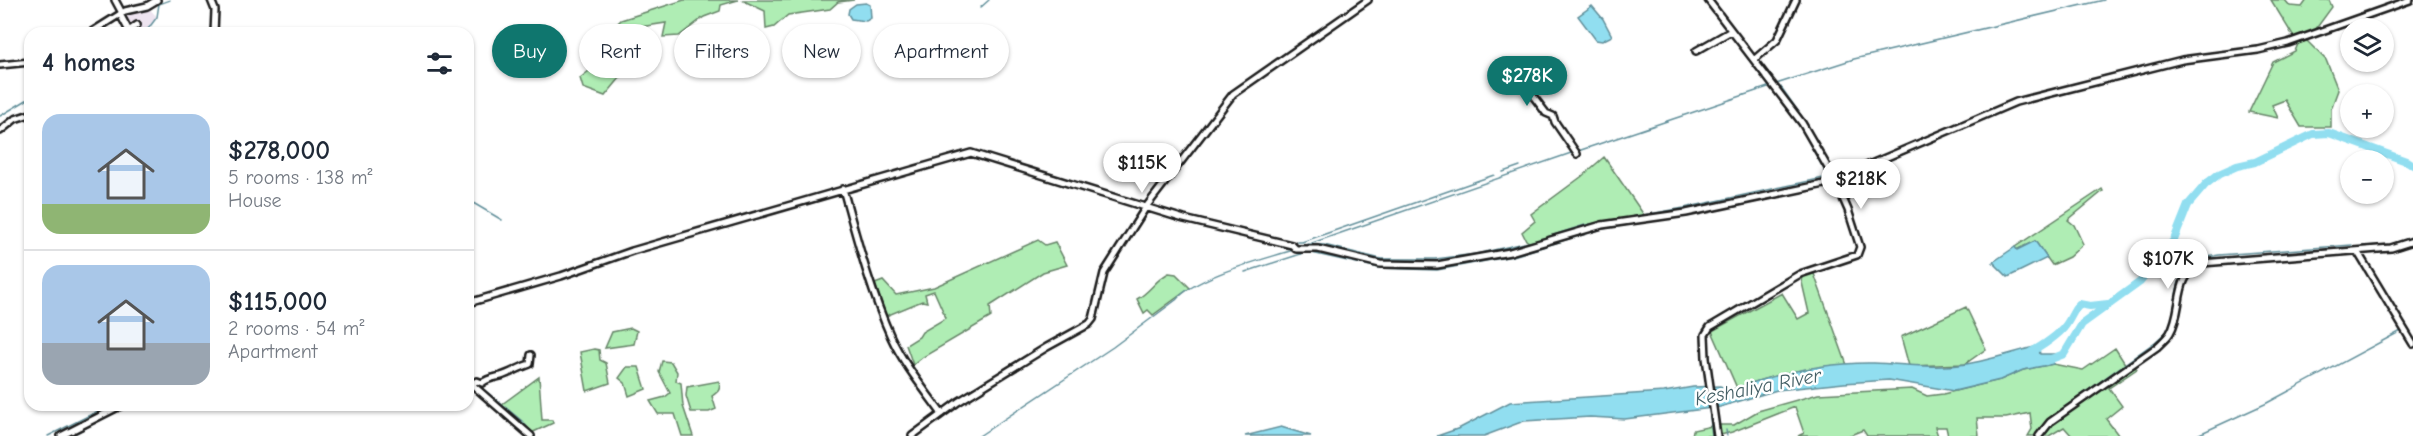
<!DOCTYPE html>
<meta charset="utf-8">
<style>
:root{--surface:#fff;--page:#f6f6f7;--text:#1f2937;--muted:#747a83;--line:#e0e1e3;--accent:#0f766e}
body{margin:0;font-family:"Comic Neue",sans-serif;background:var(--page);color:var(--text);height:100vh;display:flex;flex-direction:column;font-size:22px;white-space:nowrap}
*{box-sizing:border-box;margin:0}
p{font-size:20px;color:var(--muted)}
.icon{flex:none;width:33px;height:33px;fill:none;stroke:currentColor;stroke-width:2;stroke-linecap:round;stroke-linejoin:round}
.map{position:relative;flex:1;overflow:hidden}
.panel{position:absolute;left:24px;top:27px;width:450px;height:384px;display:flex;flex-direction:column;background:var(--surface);border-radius:18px;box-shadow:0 2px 4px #0004}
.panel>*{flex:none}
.banner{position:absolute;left:492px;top:24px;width:570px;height:54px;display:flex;gap:12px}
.tools{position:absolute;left:2340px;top:18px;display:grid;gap:12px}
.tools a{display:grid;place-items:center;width:54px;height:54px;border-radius:50%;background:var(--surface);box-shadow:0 2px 4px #0004;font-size:30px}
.price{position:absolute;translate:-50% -51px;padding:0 14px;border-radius:21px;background:#fff;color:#222;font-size:20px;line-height:39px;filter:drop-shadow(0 2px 3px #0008)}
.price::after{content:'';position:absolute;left:50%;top:36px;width:18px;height:14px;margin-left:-9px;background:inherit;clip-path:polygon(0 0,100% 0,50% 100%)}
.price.active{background:var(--accent);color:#fff}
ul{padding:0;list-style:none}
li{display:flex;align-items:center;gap:18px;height:150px;padding:0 18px}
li+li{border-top:2px solid var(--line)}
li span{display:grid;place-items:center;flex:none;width:168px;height:120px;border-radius:18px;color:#555}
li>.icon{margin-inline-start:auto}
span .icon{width:72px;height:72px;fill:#fffc;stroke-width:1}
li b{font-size:26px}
h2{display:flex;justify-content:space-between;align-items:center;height:72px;padding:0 18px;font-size:26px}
.tag{padding:0 21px;border-radius:27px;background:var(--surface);box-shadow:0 2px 4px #0004;font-size:21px;line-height:54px}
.tag.active{background:var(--accent);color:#fff}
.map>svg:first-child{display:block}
</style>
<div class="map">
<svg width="2413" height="436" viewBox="0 0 2413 436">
<rect width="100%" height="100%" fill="#fff"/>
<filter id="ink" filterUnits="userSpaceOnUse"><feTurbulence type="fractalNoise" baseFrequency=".0167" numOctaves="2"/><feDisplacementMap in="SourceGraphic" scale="12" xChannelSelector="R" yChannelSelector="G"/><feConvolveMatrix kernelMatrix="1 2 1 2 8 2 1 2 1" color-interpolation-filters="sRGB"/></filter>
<g filter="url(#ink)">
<path fill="#eee4f0" d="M147,6L157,17L145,33H126L129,30L120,14Z"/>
<path fill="#afedb4" stroke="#668468" stroke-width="1.5" d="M684,0H738L721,5L720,11L704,17L679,36L663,37L666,23L640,27L625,33L635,60L605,96L583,88L580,78L589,71L587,54L621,20Z
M742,0H854L838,2L830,9L788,15L774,27L766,29L765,11Z
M2271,0H2285L2290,6L2302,7L2307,0H2329L2332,7L2307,41L2326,60L2338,90L2331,109V127H2301L2285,100L2272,105L2278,118L2249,112L2273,62L2295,51L2298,44Z
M1604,157L1646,218L1602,225L1533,245L1526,240L1522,232L1535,221L1531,214L1581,177Z
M2102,189L2103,191L2068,220L2074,225L2083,244L2069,257L2052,265L2035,241L2016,250L2015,247Z
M1038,240L1045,245L1055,242L1067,265L1043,272L990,306L991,317L923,357L913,365L906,345L919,337L922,332L946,318L934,291L925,294L927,302L922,301L886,316L875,284L883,281L896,295L934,287Z
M1813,271L1847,365C1808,366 1773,375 1737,388L1712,331L1782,293L1798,319L1809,313L1800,274Z
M1169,273L1176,274L1190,288L1153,315L1148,310L1144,313L1137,299C1150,292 1156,279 1169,273Z
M1966,307L1986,349L1965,364L1909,366L1901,337Z
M631,328L637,331L634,344L605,348L612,332Z
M2115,348L2127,367L2132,364L2137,369L2109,388L2122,406L2106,419L2119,436H2072L2064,427L2049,436H2028L2032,429L2030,413L2006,418H1977L1979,436H1948L1946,427H1935L1938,436H1867L1863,430L1848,436H1798L1804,433L1795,407L1732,432L1717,436H1692L1693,430L1716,425H1734L1758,411L1818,394L1912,389L1927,396L1943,394L2000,380L2023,370L2053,364L2083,370Z
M594,349L599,350L600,360L606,363L610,383L587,391L580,352Z
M662,361L671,362L677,372L676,381L681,383L683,406L693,436H682L675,414H658L650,401L665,397L670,393L659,372Z
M627,367H639L646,389L629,396L625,383L619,378Z
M539,377L542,420H552L553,423L529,434L498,407Z
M719,381C721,390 718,392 712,396L716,409L709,412H691L686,396L687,387Z"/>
<path fill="#91def0" stroke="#62909b" stroke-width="1.5" d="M866,3L870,5L871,18L866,21L851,19L848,14L849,9L856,4Z
M1592,6L1603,19L1612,36L1602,41L1596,40L1578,16Z
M2035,241L2047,258L2008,277L1993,262L2015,247L2017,250Z
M2038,346L2040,354H2054L2053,364L2023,370L2000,380L1954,391L1889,380L1844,383L1777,390L1720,407L1625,419L1590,417L1524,421L1484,436H1437L1460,428L1510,402L1664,392L1693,387L1720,386L1731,390C1777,373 1824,362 1874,363C1904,364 1936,369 1966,364C1990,360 2014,352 2038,346Z
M1281,427L1311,436H1245Z"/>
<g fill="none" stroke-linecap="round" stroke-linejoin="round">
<path stroke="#62909b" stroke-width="1.5" d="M207,0L212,11L210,33
M980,8L989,0
M145,33L157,17L159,4L170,0
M1776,84L1854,59L2104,0
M1781,87L1805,121L1836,175
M0,116L30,98
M1578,151L1771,86
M1503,172L1520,166
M1839,183L1959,129
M468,200L502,220
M1297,242H1302L1494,175
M1312,243L1574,152
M1308,244L1324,245L1381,259H1435L1476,254L1538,240L1585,225L1684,208L1828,177L1799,124L1787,108
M2364,246L2389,245L2413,237
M1284,248L1292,249
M1245,272L1307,252L1379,268L1437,270L1513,256L1602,229L1687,216L1832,186
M468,373L473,380
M477,384L522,421L535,436
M468,385L483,398
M1709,408L1712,436
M1726,430L1727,436
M48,436L110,405
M70,436L130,405
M979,436L1113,347L1176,300C1196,276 1262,260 1293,250
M2036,436L2048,419L2155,342L2166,332L2172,320L2177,289L2181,275L2186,266L2196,259L2219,255L2352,245
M2195,436L2265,404L2403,330"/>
<path stroke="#91def0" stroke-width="8" d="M2031,352C2041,347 2060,334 2066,325C2071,318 2073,311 2079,304L2090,306L2108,304
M2046,361L2064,354L2082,324L2140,282L2174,240L2188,205L2206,184L2219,174L2237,166L2255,162L2313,134L2329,133L2409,162L2413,165"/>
<g stroke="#1c1c1c" stroke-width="10">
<path id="minor" d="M115,0L122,13
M211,0L215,10L214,33
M1708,0L1802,123L1835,180L1848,210L1860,247L1857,255L1800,274L1710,327L1705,335L1706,358L1717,436
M120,14L129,31
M90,33L125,11L147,6L157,0
M126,33L137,25
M1696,51L1731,31
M1755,59L1777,40L1796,0
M0,65L30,62
M1521,80L1546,113L1553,116L1555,122L1577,154
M0,131L15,119L30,114
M843,189C857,239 870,290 891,337C904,365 924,389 942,414
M2357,251L2413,344
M468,303L561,276L632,251L971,153L1184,219L1292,245L1296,249H1318L1380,264L1437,265L1510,252L1602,225L1686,213L1824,184L2016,102L2182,60L2258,50L2288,43L2410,0
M468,381L531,436
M471,384L477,381L482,383C488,378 493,378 501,376C511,373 520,367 530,364L531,355
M61,436L122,405
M912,436L958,402L1047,347L1089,324L1093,319L1104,273L1146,207L1233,94L1368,0
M2039,436L2050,422L2157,347C2161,343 2167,338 2170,333C2184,309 2173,276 2202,263L2391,248L2413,241"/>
</g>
<use href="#minor" stroke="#fff" stroke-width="5"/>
</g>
</g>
<g text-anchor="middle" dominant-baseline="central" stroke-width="5" stroke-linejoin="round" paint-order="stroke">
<g font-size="20" font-style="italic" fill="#456066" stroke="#fff">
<text transform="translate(1758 387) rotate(-11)">Keshaliya River</text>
</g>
</g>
</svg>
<div class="tools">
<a><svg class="icon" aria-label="layers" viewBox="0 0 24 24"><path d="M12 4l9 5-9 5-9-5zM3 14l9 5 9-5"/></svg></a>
<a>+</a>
<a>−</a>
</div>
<b class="price active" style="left:1527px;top:107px">$278K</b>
<b class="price" style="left:1142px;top:194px">$115K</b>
<b class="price" style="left:1861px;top:210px">$218K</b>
<b class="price" style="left:2168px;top:290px">$107K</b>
<div class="banner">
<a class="tag active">Buy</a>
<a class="tag">Rent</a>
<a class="tag">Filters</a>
<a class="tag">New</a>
<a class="tag">Apartment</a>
</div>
<section class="panel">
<h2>4 homes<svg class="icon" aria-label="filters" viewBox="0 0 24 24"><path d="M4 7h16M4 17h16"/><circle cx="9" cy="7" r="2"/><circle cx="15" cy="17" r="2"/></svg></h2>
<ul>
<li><span style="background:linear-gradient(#a9c7e8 75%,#8fb573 0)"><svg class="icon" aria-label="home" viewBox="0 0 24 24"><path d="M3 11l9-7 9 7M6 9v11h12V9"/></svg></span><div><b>$278,000</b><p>5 rooms · 138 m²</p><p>House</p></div></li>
<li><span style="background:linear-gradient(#a9c7e8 65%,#9aa5b1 0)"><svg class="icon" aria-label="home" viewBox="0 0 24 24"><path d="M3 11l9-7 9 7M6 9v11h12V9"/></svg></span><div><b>$115,000</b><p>2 rooms · 54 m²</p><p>Apartment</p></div></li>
</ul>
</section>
</div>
